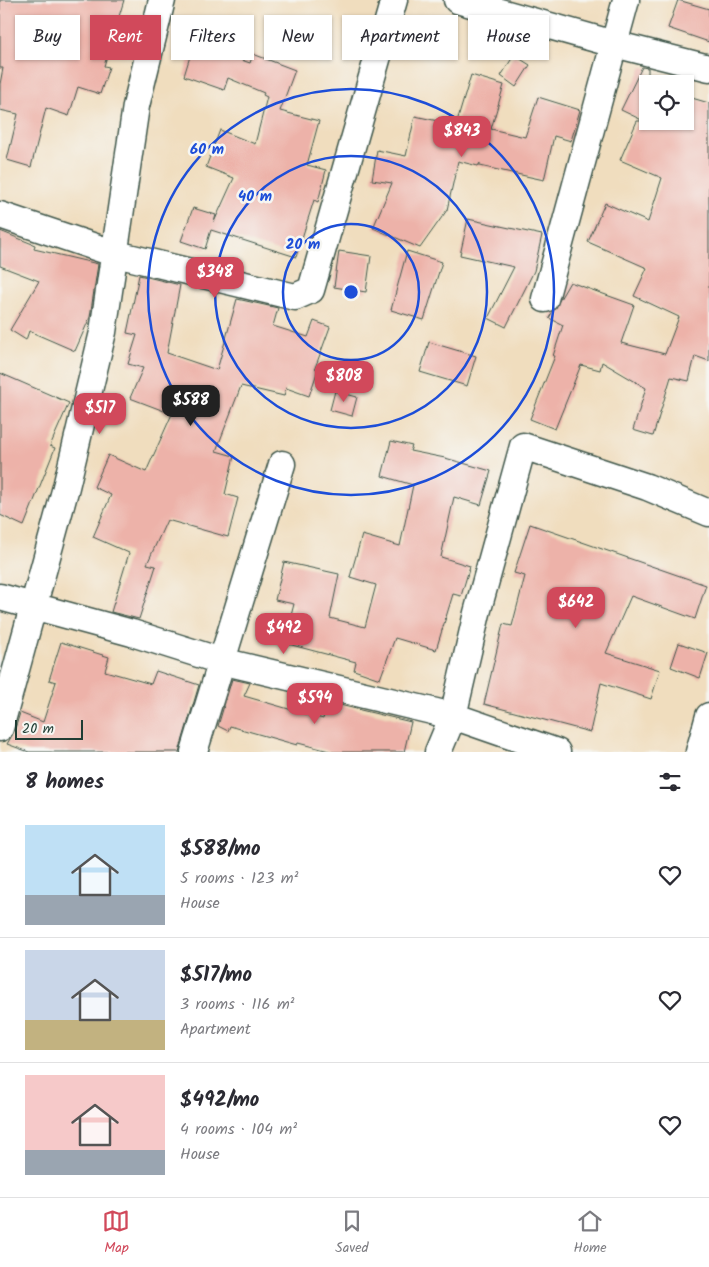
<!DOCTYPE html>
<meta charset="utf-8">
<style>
:root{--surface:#fff;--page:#f2f2f3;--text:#2b2b33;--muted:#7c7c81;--line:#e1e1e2;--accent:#d1495b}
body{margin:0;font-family:Kalam,sans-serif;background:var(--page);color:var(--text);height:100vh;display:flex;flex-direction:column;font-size:19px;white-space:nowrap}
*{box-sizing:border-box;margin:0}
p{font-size:16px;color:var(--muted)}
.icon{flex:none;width:28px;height:28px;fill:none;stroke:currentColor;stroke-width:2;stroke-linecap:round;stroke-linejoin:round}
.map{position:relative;height:752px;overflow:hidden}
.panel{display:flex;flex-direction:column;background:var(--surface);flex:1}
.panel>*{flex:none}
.top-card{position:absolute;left:15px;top:15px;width:680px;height:45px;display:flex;gap:10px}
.controls{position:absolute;left:639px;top:75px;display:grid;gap:10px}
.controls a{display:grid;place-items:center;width:55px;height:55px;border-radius:0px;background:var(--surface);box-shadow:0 1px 4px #0004;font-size:25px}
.scale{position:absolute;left:15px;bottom:12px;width:68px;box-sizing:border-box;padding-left:5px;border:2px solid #1f3d34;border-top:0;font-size:14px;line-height:18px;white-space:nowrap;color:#1f3d34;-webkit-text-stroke:4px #f6f6f2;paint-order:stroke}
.price{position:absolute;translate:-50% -42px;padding:0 11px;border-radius:10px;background:var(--accent);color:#fff;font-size:16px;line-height:32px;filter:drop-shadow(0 1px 2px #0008)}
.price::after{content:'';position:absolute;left:50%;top:30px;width:15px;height:11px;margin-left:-8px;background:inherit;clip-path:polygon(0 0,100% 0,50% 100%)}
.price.current{background:#222;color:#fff}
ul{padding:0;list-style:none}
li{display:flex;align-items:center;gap:15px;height:125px;padding:0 25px}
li+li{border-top:1px solid var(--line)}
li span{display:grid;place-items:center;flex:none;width:140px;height:100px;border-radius:0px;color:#555}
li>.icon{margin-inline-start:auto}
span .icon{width:60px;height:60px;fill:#fffc;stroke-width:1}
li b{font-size:21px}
h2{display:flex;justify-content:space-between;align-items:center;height:60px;padding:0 25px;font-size:21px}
.tag{padding:0 18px;border-radius:0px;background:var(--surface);box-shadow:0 1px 4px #0004;font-size:18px;line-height:45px}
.tag.current{background:var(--accent);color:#fff}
.dock{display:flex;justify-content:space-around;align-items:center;height:70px;border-top:1px solid var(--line);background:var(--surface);font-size:14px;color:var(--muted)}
.dock a{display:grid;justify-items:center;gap:2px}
.dock .current{color:var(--accent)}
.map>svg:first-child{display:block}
</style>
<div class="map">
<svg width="709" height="752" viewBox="0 0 709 752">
<rect width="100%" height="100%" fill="#f6f6f2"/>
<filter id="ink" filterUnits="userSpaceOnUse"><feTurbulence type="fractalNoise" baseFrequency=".02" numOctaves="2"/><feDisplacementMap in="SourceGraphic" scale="10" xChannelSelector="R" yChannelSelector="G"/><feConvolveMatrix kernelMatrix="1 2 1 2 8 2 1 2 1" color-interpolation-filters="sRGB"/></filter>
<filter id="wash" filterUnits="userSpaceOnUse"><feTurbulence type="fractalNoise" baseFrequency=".0096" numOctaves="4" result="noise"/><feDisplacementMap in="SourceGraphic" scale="20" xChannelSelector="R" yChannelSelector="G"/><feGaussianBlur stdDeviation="1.12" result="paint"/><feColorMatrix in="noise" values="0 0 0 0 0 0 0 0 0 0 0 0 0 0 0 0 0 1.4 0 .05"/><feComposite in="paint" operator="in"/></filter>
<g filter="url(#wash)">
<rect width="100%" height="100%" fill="#f0ddbe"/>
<g id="blocks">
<path fill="#edb2a9" d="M0,0H124L104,66L109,67L100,94L78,87L69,116L46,108L31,167L7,160L18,114L0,110V84L3,68H0Z
M678,0L709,9V42L668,28Z
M194,43L250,63L253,54L295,70L280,111L319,121L307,165L326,170L318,202L314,200L296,257L211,230L205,249L181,241L193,208L216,215L214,222L234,178L206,167L220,130L255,144L267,97L263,95L264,93L228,78L224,90L184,76Z
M514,55L530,65L516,87L501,76Z
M642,67L648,68V121H685V96L709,103V361L695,356L689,381L671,377L653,436L633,430L646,388L602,362L600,370L581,365L555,429L530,419L555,356H553L563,325L549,318L570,282L634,305L621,343L665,354L679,317L634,296L647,268L588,242L605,203L648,222L662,178L620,160L637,121H644L621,110Z
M471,75L504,85L491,129L525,137L538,97L580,110L571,141L554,136L544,180L480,166V163L478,166L458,161L447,210L420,248L373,228L392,183L372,180L377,150L406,156L415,116L456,125Z
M468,219L542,235L534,271L506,327L488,318L514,267L460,255Z
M0,231L35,245L34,249L98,264L90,317L75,351L29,331L26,340L10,330L39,281L0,266Z
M339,251L371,256L366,292L334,287Z
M407,251L442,262L424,320L391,310Z
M139,275L180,285L167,353L217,370L237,299L278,308L273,326L308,337L314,321L330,327L315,368L318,370L309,396L286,388L284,396L241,386L216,451L234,456L225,494L238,498L228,537L167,520L147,564L156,566L139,619L111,612L129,553L93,537L111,495L94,487L108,455L146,472L172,414L130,398L143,368L128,364L137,335L127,333Z
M429,342L476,356L467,386L420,372Z
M0,373L69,403L50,446L55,448L24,526L0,515Z
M335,391L357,397L352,416L330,410Z
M391,441L412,446L410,451L445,458L491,471L481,505L454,497L441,557L470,566L461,596L453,594L436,650L395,638L380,679L354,670L356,662L284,643L294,604L275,600L284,562L339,574L330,618L365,627L376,585L350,577L362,535L400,546L413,485L382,476Z
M530,524L706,585L695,619L631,596L606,653L660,670L651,699L601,683L590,732L484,704L503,624L512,626L525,576L514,573Z
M61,642L109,657L105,671L151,684L156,671L199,685L179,752H29L7,744L14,732L20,713L43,722L56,682L49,680Z
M679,643L708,653L700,678L671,667Z
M232,679L250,683L244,696L323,719L327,702L411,722L404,752H333L298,743L297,745L230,726L228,731L218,726Z"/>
</g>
</g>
<g filter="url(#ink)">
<use href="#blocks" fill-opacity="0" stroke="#3e5549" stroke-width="1"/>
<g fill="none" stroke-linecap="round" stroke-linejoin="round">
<g stroke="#3e5549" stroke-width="29">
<path id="minor" d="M457,0L614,44L626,0
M0,215L116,254L295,297L311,290L394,0
M545,299L614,44L709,68
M0,597L132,633L221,661L453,716L557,752
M0,728L66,487L103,332L136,106L162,0
M194,752L282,464
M438,752L453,716L477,613L523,446L647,487L709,513
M699,752L709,716"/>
</g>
<use href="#minor" stroke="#fff" stroke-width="26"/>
</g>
</g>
<g fill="none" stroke="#1d4ed8" stroke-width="2.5">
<circle cx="351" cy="292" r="68"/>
<circle cx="351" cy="292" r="136"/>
<circle cx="351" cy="292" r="203"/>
</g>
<circle cx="351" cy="292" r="8" fill="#1d4ed8" stroke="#f6f6f2" stroke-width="2.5"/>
<g font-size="15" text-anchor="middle" font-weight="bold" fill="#1d4ed8" stroke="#f6f6f2" stroke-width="5" stroke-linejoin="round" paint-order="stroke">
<text x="207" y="154">60 m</text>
<text x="255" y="201">40 m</text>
<text x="303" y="249">20 m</text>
</g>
</svg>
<div class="controls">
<a><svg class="icon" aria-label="locate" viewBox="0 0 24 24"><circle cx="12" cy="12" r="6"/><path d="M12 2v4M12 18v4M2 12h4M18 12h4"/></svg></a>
</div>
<div class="scale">20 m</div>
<b class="price" style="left:462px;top:158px">$843</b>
<b class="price" style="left:215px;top:299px">$348</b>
<b class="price" style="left:344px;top:403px">$808</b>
<b class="price current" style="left:191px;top:427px">$588</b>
<b class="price" style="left:100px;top:435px">$517</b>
<b class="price" style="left:576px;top:629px">$642</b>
<b class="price" style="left:284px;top:655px">$492</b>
<b class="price" style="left:315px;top:725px">$594</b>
<div class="top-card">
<a class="tag">Buy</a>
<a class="tag current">Rent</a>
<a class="tag">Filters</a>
<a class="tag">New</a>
<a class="tag">Apartment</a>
<a class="tag">House</a>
</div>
</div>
<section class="panel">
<h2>8 homes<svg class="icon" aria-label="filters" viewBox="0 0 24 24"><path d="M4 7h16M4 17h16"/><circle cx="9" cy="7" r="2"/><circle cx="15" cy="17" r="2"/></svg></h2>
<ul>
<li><span style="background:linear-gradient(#bfe0f5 70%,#9aa5b1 0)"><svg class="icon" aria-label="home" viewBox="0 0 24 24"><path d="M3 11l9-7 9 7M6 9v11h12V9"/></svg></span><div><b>$588/mo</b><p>5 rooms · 123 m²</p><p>House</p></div><svg class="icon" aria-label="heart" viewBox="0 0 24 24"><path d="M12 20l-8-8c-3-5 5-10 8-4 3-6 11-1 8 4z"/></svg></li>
<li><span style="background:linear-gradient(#c9d6e8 70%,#c2b280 0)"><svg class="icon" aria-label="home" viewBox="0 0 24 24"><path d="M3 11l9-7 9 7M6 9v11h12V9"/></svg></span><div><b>$517/mo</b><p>3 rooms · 116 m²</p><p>Apartment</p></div><svg class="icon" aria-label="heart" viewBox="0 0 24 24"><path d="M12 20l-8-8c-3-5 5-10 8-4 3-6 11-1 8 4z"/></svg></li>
<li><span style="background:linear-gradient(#f6c9c9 75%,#9aa5b1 0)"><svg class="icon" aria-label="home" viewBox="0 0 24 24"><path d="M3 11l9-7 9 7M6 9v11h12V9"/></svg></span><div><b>$492/mo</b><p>4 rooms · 104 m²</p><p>House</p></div><svg class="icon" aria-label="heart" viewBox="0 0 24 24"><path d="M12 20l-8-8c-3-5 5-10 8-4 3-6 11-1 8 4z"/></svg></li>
</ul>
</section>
<nav class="dock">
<a class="current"><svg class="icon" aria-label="map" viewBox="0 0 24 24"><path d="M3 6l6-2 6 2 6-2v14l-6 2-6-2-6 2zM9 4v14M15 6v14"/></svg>Map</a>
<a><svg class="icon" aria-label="saved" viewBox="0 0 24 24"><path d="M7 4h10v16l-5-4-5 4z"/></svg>Saved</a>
<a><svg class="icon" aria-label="home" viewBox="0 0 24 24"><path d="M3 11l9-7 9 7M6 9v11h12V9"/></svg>Home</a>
</nav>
